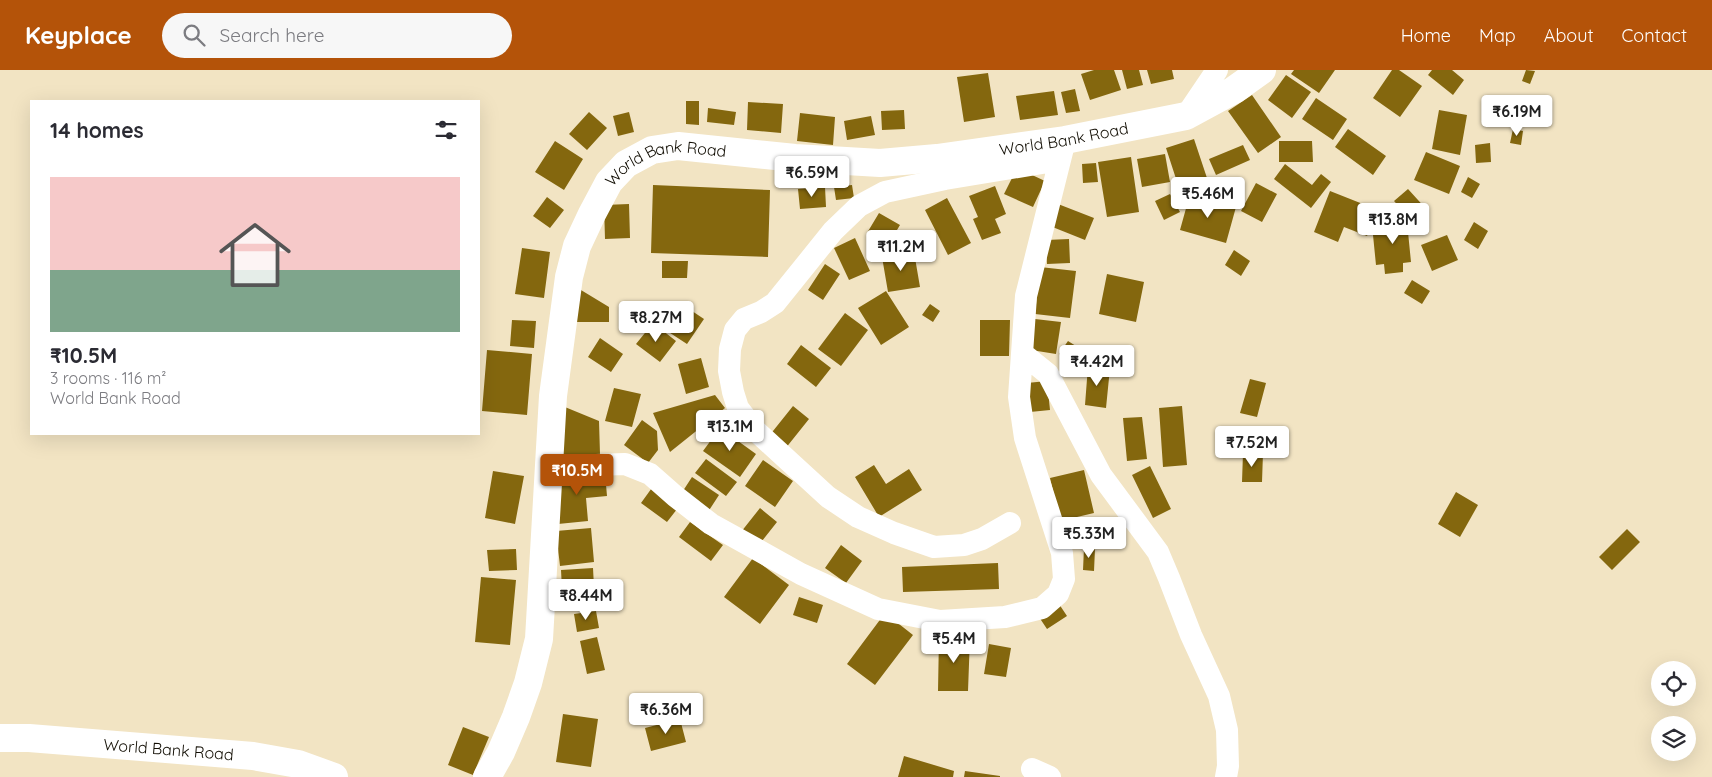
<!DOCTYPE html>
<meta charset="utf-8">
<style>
:root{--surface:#fff;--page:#f7f7f7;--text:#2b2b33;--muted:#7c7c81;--line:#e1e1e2;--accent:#b45309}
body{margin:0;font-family:Quicksand,sans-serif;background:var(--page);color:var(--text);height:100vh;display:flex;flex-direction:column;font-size:19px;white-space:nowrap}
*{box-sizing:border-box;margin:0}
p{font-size:16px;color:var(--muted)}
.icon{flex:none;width:28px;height:28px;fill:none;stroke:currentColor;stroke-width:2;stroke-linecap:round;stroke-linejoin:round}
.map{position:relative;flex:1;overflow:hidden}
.panel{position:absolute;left:30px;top:30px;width:450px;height:335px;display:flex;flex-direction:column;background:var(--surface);border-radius:0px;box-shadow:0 5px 20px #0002}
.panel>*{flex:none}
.buttons{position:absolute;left:1651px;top:591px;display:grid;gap:10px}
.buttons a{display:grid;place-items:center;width:45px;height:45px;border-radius:50%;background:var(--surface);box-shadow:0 5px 20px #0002;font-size:25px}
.price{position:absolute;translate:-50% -42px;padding:0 11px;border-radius:5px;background:#fff;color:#222;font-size:16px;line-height:32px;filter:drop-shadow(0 1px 2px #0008)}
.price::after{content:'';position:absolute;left:50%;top:30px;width:15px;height:11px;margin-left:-8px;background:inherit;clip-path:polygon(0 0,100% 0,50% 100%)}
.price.active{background:var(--accent);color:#fff}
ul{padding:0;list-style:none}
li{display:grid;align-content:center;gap:10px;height:265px;padding:0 20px}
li+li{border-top:1px solid var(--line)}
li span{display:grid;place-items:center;height:155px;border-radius:0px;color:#555}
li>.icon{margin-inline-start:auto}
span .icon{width:90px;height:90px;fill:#fffc;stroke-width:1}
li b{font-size:21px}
h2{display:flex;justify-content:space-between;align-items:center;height:60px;padding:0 20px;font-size:21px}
header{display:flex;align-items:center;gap:30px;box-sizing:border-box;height:70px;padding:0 25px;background:var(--accent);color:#fff}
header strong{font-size:24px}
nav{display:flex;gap:28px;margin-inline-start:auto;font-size:18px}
.search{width:350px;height:45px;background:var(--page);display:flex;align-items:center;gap:12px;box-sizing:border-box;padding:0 18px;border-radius:28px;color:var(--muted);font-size:19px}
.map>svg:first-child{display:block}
</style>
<header>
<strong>Keyplace</strong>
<div class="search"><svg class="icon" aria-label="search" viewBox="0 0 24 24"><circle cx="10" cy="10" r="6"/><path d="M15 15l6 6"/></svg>Search here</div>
<nav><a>Home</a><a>Map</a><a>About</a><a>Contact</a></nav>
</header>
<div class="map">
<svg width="1712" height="707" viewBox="0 0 1712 707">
<rect width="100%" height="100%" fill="#f2e4c3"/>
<path fill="#84670e" d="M1094,0H1114L1121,20L1090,30L1081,4Z
M1122,0H1139L1143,15L1127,19Z
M1147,0H1172L1174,9L1151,14Z
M1294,0H1335L1319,23L1291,4Z
M1392,0H1399L1422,16L1400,47L1373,28Z
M1432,0H1452L1464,10L1453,25L1428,5Z
M1526,0L1535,1L1530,14L1522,11Z
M988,3L995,47L964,52L957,7Z
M1286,5L1311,22L1292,48L1268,30Z
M1075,19L1080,41L1066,43L1061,22Z
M1054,21L1058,45L1020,50L1016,26Z
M1252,25L1281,67L1258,83L1228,41Z
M1316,28L1347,49L1333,70L1302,49Z
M686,31H699V55L686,54Z
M748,32L783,34L781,63L747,60Z
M1517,32H1527L1528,41L1518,42Z
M1504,34H1513L1512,44H1503Z
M708,38L736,42L734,55L707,52Z
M904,40L905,59L882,60L881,41Z
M1439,40L1467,45L1460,85L1432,79Z
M589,42L607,58L587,80L569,64Z
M629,42L634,62L618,66L613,46Z
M800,43L835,47L833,75L797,71Z
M871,46L875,65L847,70L844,51Z
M1348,59L1386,86L1373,105L1335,77Z
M1513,59L1523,61L1521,75L1510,73Z
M1194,69L1207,108L1179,118L1166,78Z
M555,71L583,89L564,120L535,102Z
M1279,71H1312L1313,92H1279Z
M1490,73L1491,92L1476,93L1475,75Z
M1243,75L1250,90L1216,105L1209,89Z
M1426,82L1460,96L1449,124L1414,110Z
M1165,84L1170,112L1142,117L1137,89Z
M1131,87L1139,142L1107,147L1098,92Z
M1096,93L1098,112L1083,113L1082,94Z
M1285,94L1312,115L1321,104L1331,112L1311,138L1274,109Z
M1017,98L1045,111L1033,137L1004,124Z
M1468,107L1480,114L1472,128L1461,122Z
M1256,113L1277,124L1262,152L1241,141Z
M653,115L770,120L768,187L651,183Z
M852,115L854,128L836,130L834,117Z
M995,116L1006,144L995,149L1001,163L982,170L973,149L978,147L969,126Z
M825,117L826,137L800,139L798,119Z
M1408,119L1428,141L1414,153L1394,131Z
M1330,121L1378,140L1367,166L1344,157L1338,172L1314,162Z
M1170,124L1180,142L1164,150L1155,131Z
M1190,124L1236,137L1226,173L1180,160Z
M547,127L564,140L550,158L533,146Z
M947,128L971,173L948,185L925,140Z
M629,134L630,168L605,169L604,135Z
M1058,134L1094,148L1085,170L1050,156Z
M1394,137L1395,153L1407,152L1411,192L1403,193V202L1385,204L1384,194L1376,195L1373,165L1387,164L1384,138Z
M879,143L900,155L888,175L867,163Z
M1474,152L1488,161L1478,179L1464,170Z
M1447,165L1458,190L1432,201L1421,175Z
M855,168L870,201L849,210L834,178Z
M1069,169L1070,193L1047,194L1046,170Z
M522,178L550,182L544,228L515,224Z
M1234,180L1250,191L1241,206L1225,195Z
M914,182L920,217L888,222L882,187Z
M662,191H688L687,208H662Z
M825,194L840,204L823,230L808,220Z
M1040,197L1076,201L1070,248L1035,244Z
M1107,204L1144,212L1136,252L1099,244Z
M1412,210L1430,221L1422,234L1404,223Z
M576,217L609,237V252H575Z
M886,221L909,257L881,275L858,238Z
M680,233L704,249L687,274L664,259Z
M930,234L940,241L933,252L922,245Z
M845,243L868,260L841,296L818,279Z
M1035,249L1061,252L1056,284L1031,280Z
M512,250L536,251L534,278L510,276Z
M980,250H1010L1009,286H980Z
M653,253L676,271L660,292L636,274Z
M600,268L623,284L611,302L588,287Z
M1068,271L1087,283L1079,297L1059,284Z
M801,275L831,298L816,317L787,294Z
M487,280L532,284L527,345L482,341Z
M701,288L709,317L686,324L678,294Z
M1088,296L1110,298L1106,338L1085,335Z
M1250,309L1266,313L1257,347L1240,343Z
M1047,311L1050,340L1030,342L1027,313Z
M614,318L641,324L632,357L605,351Z
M715,325L725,338L670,382L653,343Z
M560,335L599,351L600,384L561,385Z
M793,336L809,349L785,379L769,366Z
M1182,336L1187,395L1163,397L1159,338Z
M1142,347L1147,389L1127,391L1123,348Z
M642,350L657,361L658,380L648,393L624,375Z
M720,358L756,384L740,407L703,381Z
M1243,383H1263L1262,412H1242Z
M706,389L737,412L726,426L695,403Z
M763,390L793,411L775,437L745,416Z
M874,395L886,414L909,399L922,420L879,447L855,407Z
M1150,396L1171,439L1153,448L1132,405Z
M1084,400L1094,443L1060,451L1050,408Z
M493,401L524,406L515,454L485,448Z
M605,403L607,426L586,428L588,451L558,454L553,408Z
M692,407L719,425L706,445L679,427Z
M654,415L681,434L667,452L641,433Z
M1456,422L1478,435L1460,467L1438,454Z
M760,438L777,452L758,476L741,462Z
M690,452L723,475L711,491L679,467Z
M591,458L594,492L560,496L556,461Z
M1627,459L1640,472L1612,500L1599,487Z
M841,475L862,491L846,513L825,498Z
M1084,478L1095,479L1094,501L1083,500Z
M516,479L517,500L489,501L487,480Z
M753,488L789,515L760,554L724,527Z
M998,493L999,519L903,522L902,497Z
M593,498L595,536L563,538L561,500Z
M481,507L516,510L510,575L475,572Z
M799,527L823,535L817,553L793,545Z
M1059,534L1067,546L1047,559L1039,547Z
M596,541L599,558L577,562L574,544Z
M885,543L913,565L875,615L847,594Z
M939,566L970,567L968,621H938Z
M597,567L605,600L587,604L580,571Z
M989,574L1011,578L1006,607L984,604Z
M563,644L598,649L591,697L556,692Z
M680,649L686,672L651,681L645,658Z
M463,657L489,667L473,705L448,695Z
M904,686L954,701L953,707H898Z
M965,701L1000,706V707H964Z"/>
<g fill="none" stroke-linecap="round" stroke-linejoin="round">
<path stroke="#fff" stroke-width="22" d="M1186,46L1217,0
M1022,283L1048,304L1101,405L1158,482L1169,508L1191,565L1219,626L1227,660L1228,696L1226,707
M548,403L596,395L625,394L650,404L675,426L711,454L801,504L878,539L940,551L1005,547L1042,538L1058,524L1064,509L1062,483L1025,368L1019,327L1026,226L1065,70
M1010,453L982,469L964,475L934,477L894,463L858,447L828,427L755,360L738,338L733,322L729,301L730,279L735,260L744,249L761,242L775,233L833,161L859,136L885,122L945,109L1060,90
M1032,699L1050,707"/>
<g stroke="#fff" stroke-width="28">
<path id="s1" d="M0,668H29L253,686L298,694L334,707"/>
<path id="s2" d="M487,707L501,682L516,647L528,613L539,569L553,326L569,207L577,176L592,144L609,112L626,94L652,80L678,76L795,88L880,93L937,88L1065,70L1186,46L1234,20L1262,0"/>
</g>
</g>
<g text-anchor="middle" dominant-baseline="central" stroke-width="4.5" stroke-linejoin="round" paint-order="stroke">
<g font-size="16" fill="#120e04" stroke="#fff1d0">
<text stroke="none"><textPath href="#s2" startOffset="1084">World Bank Road</textPath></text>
<text stroke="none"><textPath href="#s2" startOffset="679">World Bank Road</textPath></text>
<text stroke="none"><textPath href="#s1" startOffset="169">World Bank Road</textPath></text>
</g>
</g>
</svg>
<div class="buttons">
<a><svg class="icon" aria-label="locate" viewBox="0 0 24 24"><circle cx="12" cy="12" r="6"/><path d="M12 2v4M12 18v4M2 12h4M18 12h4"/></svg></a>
<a><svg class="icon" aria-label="layers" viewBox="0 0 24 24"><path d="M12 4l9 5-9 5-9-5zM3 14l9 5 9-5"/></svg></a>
</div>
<b class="price" style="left:1517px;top:67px">₹6.19M</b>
<b class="price" style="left:812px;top:128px">₹6.59M</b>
<b class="price" style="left:1208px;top:149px">₹5.46M</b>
<b class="price" style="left:1393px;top:175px">₹13.8M</b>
<b class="price" style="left:901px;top:202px">₹11.2M</b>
<b class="price" style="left:656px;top:273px">₹8.27M</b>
<b class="price" style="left:1097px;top:317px">₹4.42M</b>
<b class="price" style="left:730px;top:382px">₹13.1M</b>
<b class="price" style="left:1252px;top:398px">₹7.52M</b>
<b class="price active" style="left:577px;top:426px">₹10.5M</b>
<b class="price" style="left:1089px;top:489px">₹5.33M</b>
<b class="price" style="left:586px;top:551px">₹8.44M</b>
<b class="price" style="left:954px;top:594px">₹5.4M</b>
<b class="price" style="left:666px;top:665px">₹6.36M</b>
<section class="panel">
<h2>14 homes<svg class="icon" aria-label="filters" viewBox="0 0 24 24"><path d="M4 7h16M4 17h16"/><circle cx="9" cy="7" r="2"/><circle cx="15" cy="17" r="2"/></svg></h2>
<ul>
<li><span style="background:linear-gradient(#f6c9c9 60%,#7fa58c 0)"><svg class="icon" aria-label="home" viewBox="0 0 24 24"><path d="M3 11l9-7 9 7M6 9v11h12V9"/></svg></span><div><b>₹10.5M</b><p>3 rooms · 116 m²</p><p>World Bank Road</p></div></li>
</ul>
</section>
</div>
